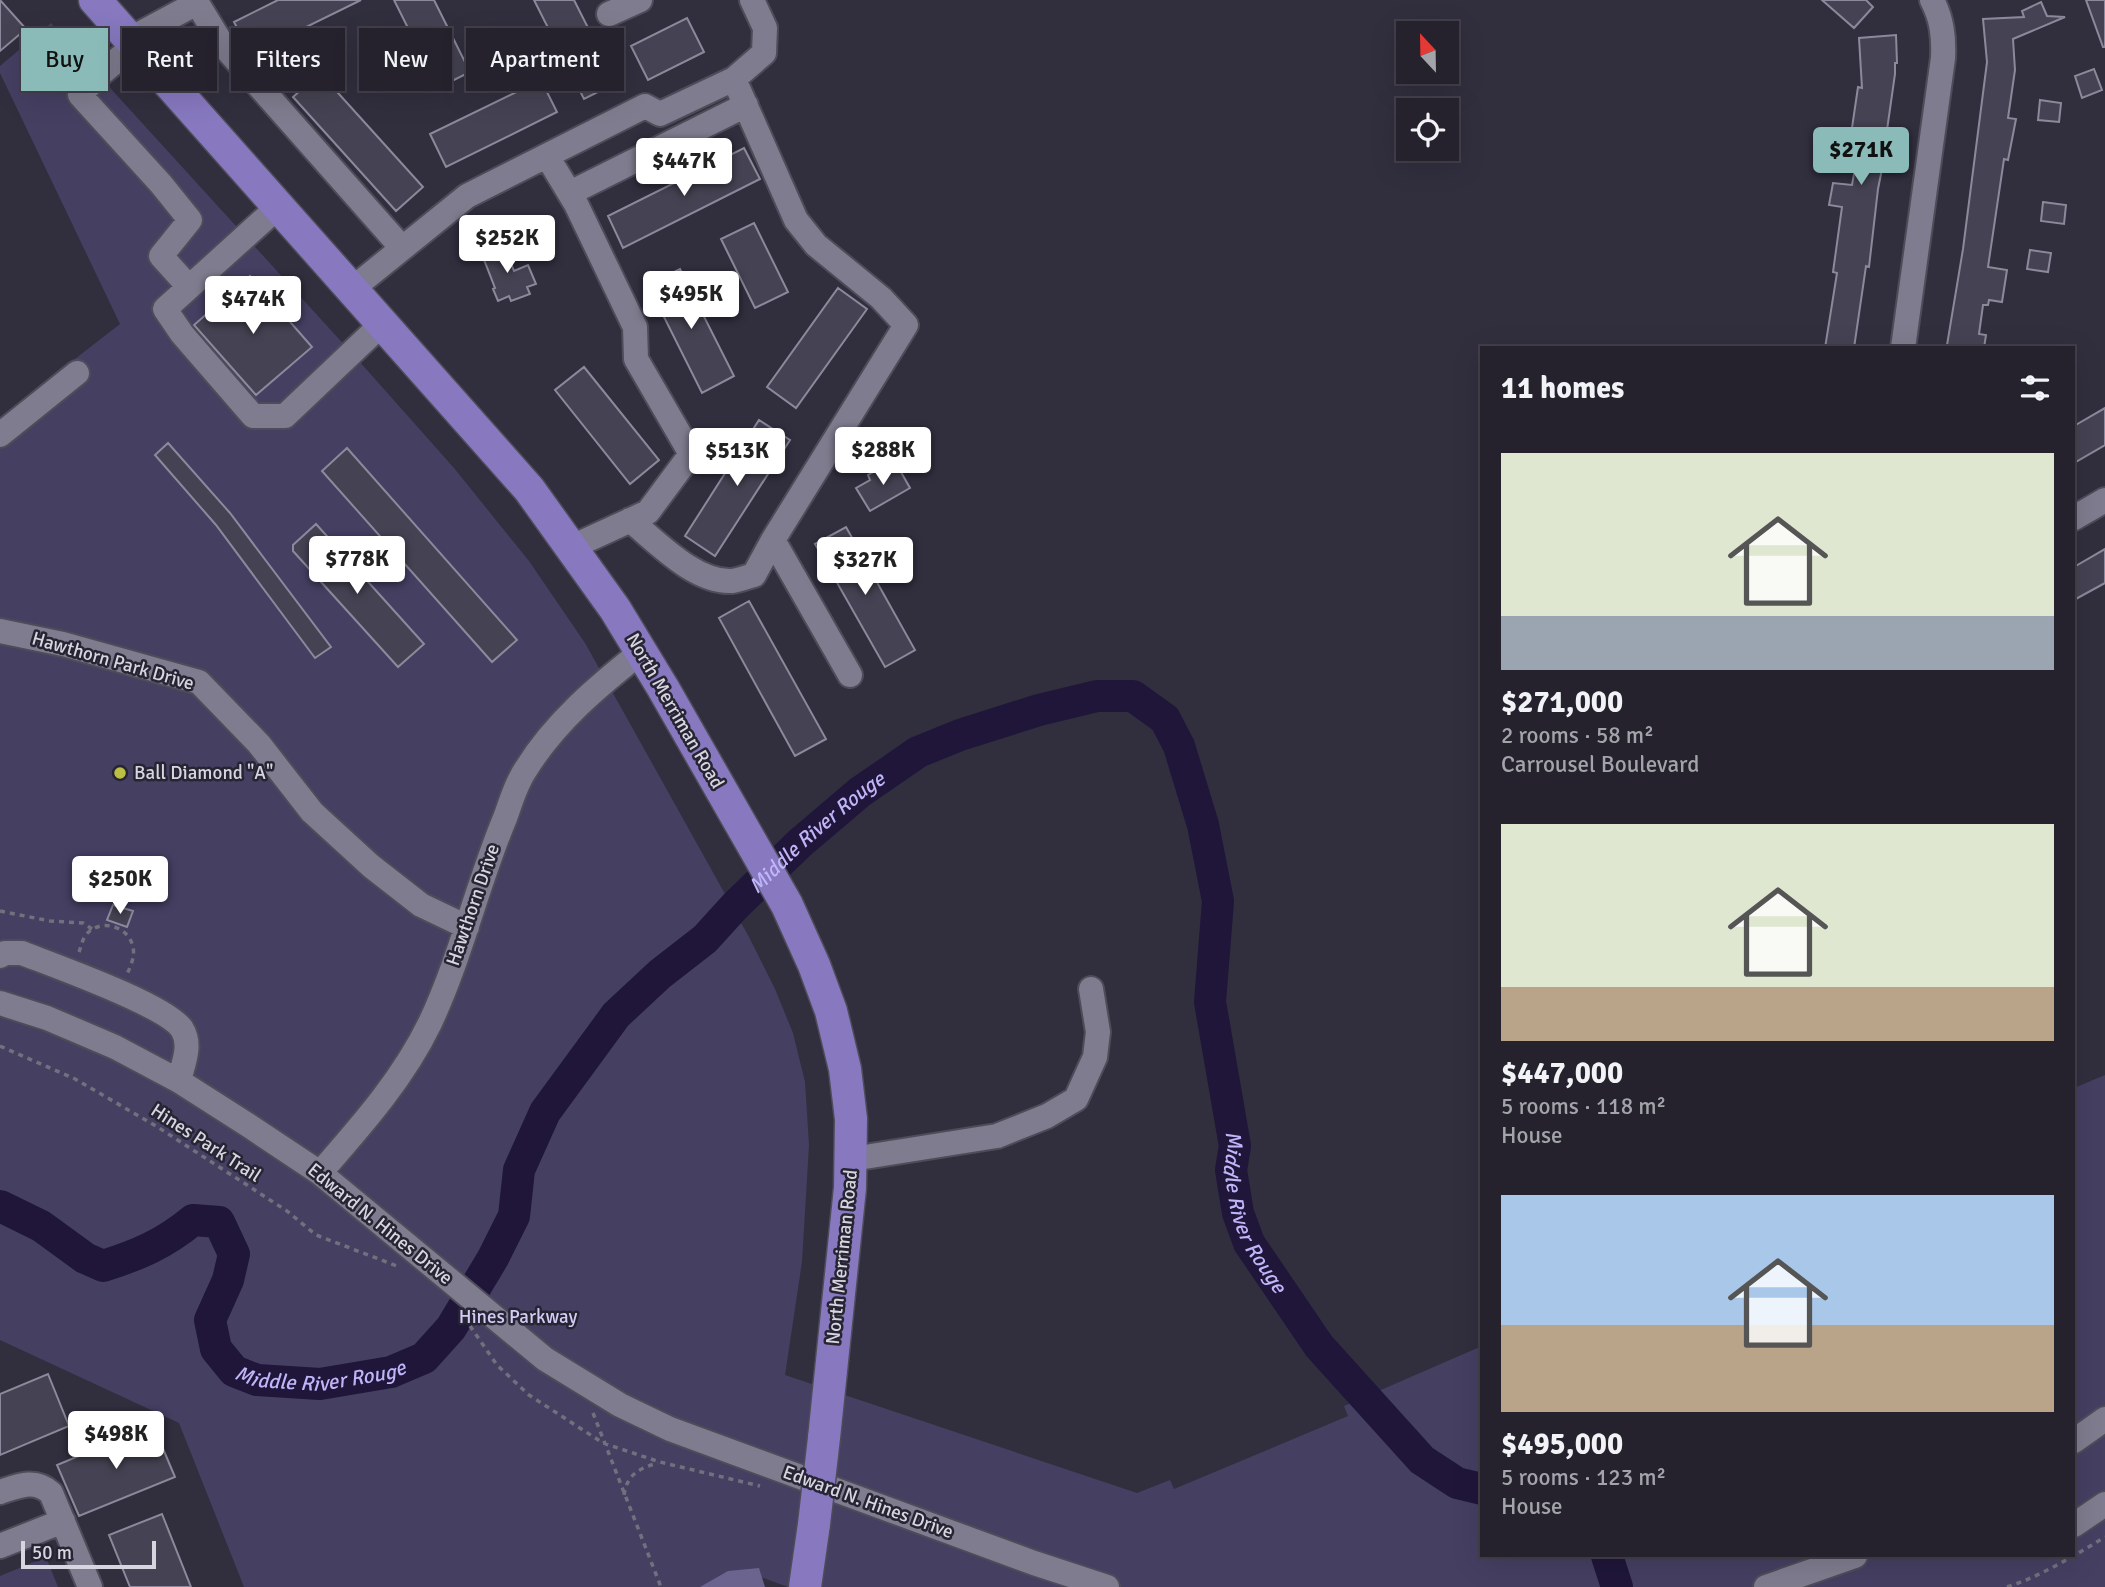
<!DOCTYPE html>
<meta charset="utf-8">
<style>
:root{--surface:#25222e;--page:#2d2a36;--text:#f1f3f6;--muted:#a3a4aa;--line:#423f4a;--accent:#8bbbb9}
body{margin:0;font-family:Signika,sans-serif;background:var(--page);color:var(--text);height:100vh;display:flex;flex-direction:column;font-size:26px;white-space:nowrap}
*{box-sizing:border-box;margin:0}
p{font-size:23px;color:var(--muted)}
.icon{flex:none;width:38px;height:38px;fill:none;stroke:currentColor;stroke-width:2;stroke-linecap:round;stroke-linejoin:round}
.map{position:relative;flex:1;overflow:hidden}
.sheet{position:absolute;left:1480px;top:346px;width:595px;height:1211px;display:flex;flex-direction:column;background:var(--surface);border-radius:0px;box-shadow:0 7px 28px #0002,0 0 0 2px var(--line)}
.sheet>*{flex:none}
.hud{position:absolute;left:21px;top:28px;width:665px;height:63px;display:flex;gap:14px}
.needle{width:46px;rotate:338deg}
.fabs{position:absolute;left:1396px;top:21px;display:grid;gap:14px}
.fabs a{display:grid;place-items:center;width:63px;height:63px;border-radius:0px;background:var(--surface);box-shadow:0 7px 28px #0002,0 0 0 2px var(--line);font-size:35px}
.scale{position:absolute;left:21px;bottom:18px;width:135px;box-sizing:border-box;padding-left:7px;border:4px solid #d7d6e0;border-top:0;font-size:19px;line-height:24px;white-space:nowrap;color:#d7d6e0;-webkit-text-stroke:5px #272433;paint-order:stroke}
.price{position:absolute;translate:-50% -60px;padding:0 16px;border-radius:7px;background:#fff;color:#222;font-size:23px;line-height:46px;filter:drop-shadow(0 2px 4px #0008)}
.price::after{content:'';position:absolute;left:50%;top:42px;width:21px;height:16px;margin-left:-10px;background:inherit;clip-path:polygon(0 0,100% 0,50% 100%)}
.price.selected{background:var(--accent);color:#111}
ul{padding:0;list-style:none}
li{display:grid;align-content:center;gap:14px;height:371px;padding:0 21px}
li span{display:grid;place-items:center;height:217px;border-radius:0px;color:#555}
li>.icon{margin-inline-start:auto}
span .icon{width:126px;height:126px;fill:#fffc;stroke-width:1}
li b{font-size:30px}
h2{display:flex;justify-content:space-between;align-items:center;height:84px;padding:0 21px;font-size:30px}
.chip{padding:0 24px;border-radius:0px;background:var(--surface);box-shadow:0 7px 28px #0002,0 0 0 2px var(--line);font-size:24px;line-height:63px}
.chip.selected{background:var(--accent);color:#111}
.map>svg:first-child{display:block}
</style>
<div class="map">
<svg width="2105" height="1587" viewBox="0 0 2105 1587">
<rect width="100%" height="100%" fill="#312e3e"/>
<path fill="#453f62" d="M51,23L359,361L454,468L529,561L585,643L749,937L775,989L793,1033L805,1082L809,1145L802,1262L785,1375L1137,1493L1170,1480L1174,1489L1348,1416L1344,1406L1482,1346V1556H2074V1088L2105,1075V1587H788L755,1575L752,1587H244L179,1423L0,1340V417L120,324L0,73V66Z
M46,1557L58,1587H0V1576Z"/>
<path fill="#6b648f" d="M759,1568L765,1587H700L728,1571Z"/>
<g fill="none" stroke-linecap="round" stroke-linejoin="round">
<g stroke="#1f163a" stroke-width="32">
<path id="s1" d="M0,1206L41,1226L85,1258L103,1266C138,1255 164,1244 193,1220L219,1222L234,1254L228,1280L210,1320L216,1349L234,1371L257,1380L320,1384L391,1372L424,1358L451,1328L493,1258L514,1216L519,1170L545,1112L616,1015L660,974L705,939L735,906L800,843L860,792L918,752L960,735L1039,710L1097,696H1133L1165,719L1179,746L1203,825L1218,901L1210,1002L1235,1146L1231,1170L1238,1213L1249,1243L1319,1346L1422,1460L1457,1483L1482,1489"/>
<path d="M1607,1556L1617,1587"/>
</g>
</g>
<path fill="#454353" stroke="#8c899c" stroke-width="2" d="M0,0L26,29L0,51Z
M278,0H361L251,54L234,22Z
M394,0H434L470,72L438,88Z
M534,0H574L616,83L584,99Z
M1822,0H1866L1873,7L1854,28Z
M2086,0H2105V47H2103Z
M2041,2L2047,16L2065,17L2013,39L2015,70L2008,118L2016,119L2008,160L2004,159L1988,267L2007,270L2002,302L1989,300L1988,305H1983L1979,334L1986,335L1984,348L1947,345L1963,249L1987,62L1983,19L2024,17L2022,11Z
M687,18L704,52L648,80L631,46Z
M1896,35L1897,63H1895V74L1885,144H1887L1878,189L1869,267L1866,266L1854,348H1825L1837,273L1833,272L1842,207L1829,205L1833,183L1852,185L1857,157L1848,155L1858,87L1862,88L1859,38Z
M2094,69L2102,90L2082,98L2075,76Z
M320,73L423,187L396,211L293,97Z
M541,80L557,112L446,167L430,134Z
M2040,100L2061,103L2059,122L2038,120Z
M744,148L760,179L623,248L608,216Z
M2043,202L2066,205L2064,224L2041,221Z
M754,223L788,292L755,308L721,239Z
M503,243L514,271L528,265L536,284L527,287L530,294L511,301L509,296L498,301L493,289L495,288L481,252Z
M2030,250L2051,253L2048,272L2027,269Z
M680,269L734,376L702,393L648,285Z
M250,276L312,347L256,395L194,325Z
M838,288L867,309L796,408L767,387Z
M584,367L659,460L630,484L555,390Z
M2105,408V445L2074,463V426Z
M759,420L790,440L715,556L685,536Z
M168,443L230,513L331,647L315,658L216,525L155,455Z
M347,448L517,640L492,662L322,471Z
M886,465L888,470L897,465L910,488L870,511L856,488L870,480L868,475Z
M316,524L424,644L398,667L293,551V545Z
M846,527L915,650L885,667L815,544Z
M2105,549V583L2074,600V567Z
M749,601L826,739L795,756L719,618Z
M113,905L133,911L127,927L107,920Z
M48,1374L69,1426L0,1455V1394Z
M153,1425L175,1477L79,1516L57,1465Z
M162,1514L191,1587H130L109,1535Z"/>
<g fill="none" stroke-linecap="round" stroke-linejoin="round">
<g stroke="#4e4c59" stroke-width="28">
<path id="minor" d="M609,14L640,0
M130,39L197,3L222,44L402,248
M135,45L98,76L80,95L161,184L190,220L161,256L189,287
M734,79L764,53L765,28L752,0
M547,156L576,204L635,327L636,359L691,454L648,512L572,547
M570,193L746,105
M279,206L165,309L182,334L253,416H285L383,323
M352,289L467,196L645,106L660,114L734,79L796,220L816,245L881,298L906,325L773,540L850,675
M1903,348L1943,58C1944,37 1942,19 1932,0
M0,435L77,373
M2074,518L2105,500
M630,520C657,542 695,583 732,581C739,580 747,577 754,575L773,540
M0,631L63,644L199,682L259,744L312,812L371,866L421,905L467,927
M0,956L5,953H22C55,966 166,1005 182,1029C192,1045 183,1064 179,1081
M0,1003L47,1018L115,1047L179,1081L251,1127L320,1173L545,1359L620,1405L670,1429L1034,1563L1107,1587
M852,1159L997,1136L1047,1116L1076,1099L1095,1057L1098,1032L1091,989
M320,1173C361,1126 403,1079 430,1023C461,957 477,885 505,818C511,802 516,783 526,769C555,722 598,686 641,652
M2074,1441L2105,1419
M0,1492C18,1486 35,1478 51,1493L90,1587
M2074,1525L2105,1504
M0,1546L63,1521
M1766,1587L1855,1556"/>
</g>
<g stroke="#4e4c59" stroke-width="35">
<path id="major" d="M95,0L529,489L615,609L663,688L787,905L814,965L831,1011L845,1069L851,1119L850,1188L824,1438
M805,1587L814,1524"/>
</g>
<path stroke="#73707e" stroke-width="3.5" stroke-dasharray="5 5" stroke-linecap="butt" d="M0,911L50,921L83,923L92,929
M79,952C81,947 82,941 85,936C99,917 129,926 133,947C135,956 131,966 127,974
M0,1046L75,1079L156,1126L287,1211L316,1235L397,1266
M470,1326L497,1365L529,1395L603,1443L660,1462L760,1486
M593,1413L661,1587
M624,1495C627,1474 640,1468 658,1463
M2007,1587C2041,1576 2074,1556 2105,1537"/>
<use href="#minor" stroke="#7e7c8e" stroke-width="24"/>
<use href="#major" stroke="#8778c0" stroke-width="32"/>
<g stroke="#4e4c59" stroke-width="35" stroke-linecap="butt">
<path id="major-bridge" d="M814,1524L824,1438"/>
</g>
<use href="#major-bridge" stroke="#8778c0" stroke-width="32"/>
</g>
<circle fill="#bbc045" stroke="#272433" stroke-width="2.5" cx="120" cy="773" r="7"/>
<g text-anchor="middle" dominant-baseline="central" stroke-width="5" stroke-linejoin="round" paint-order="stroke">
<g font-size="19" fill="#d7d6e0" stroke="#272433">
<text transform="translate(113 661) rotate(16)">Hawthorn Park Drive</text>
<text transform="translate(675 711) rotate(60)">North Merriman Road</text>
<text transform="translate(473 905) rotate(-71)">Hawthorn Drive</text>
<text transform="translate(206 1143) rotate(33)">Hines Park Trail</text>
<text transform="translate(380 1224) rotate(39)">Edward N. Hines Drive</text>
<text transform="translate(842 1257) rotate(-84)">North Merriman Road</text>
<text transform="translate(868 1502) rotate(20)">Edward N. Hines Drive</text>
</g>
<g font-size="19" fill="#d7d6e0" stroke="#272433" text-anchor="start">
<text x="134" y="773">Ball Diamond "A"</text>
</g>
<g font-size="19" fill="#d2ccf6" stroke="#272433">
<text x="518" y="1317">Hines Parkway</text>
</g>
<g font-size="21" font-style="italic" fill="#c0b5f9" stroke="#272433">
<text stroke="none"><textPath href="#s1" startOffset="1278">Middle River Rouge</textPath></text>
<text stroke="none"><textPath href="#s1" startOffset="2180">Middle River Rouge</textPath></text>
<text stroke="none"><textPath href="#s1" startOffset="500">Middle River Rouge</textPath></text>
</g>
</g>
</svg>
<div class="fabs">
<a><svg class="needle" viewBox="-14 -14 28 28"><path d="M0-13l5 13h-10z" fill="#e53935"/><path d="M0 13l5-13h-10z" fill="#a3a4aa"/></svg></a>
<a><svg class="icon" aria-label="locate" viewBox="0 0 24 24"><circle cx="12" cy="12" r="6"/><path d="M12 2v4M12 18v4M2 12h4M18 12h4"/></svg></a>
</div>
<div class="scale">50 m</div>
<b class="price selected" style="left:1861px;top:187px">$271K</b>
<b class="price" style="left:684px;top:198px">$447K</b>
<b class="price" style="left:507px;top:275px">$252K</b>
<b class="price" style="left:691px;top:331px">$495K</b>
<b class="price" style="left:253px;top:336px">$474K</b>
<b class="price" style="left:883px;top:487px">$288K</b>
<b class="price" style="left:737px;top:488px">$513K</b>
<b class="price" style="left:357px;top:596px">$778K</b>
<b class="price" style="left:865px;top:597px">$327K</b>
<b class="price" style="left:120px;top:916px">$250K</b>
<b class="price" style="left:116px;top:1471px">$498K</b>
<div class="hud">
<a class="chip selected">Buy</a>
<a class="chip">Rent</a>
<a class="chip">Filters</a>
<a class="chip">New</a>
<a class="chip">Apartment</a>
</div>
<section class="sheet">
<h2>11 homes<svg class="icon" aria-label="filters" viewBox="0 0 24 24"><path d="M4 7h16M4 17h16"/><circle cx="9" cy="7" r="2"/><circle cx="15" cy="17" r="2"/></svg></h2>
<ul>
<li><span style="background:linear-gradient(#dfe7d0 75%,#9aa5b1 0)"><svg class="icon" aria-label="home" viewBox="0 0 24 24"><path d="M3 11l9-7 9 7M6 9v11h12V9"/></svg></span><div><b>$271,000</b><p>2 rooms · 58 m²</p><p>Carrousel Boulevard</p></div></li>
<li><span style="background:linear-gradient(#dfe7d0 75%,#b9a48a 0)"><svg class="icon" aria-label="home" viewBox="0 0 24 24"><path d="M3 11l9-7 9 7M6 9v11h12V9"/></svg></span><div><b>$447,000</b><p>5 rooms · 118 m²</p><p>House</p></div></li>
<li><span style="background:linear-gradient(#a9c7e8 60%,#b9a48a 0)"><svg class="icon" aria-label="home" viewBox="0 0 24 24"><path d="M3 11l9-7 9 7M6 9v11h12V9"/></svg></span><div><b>$495,000</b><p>5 rooms · 123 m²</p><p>House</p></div></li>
</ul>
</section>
</div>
